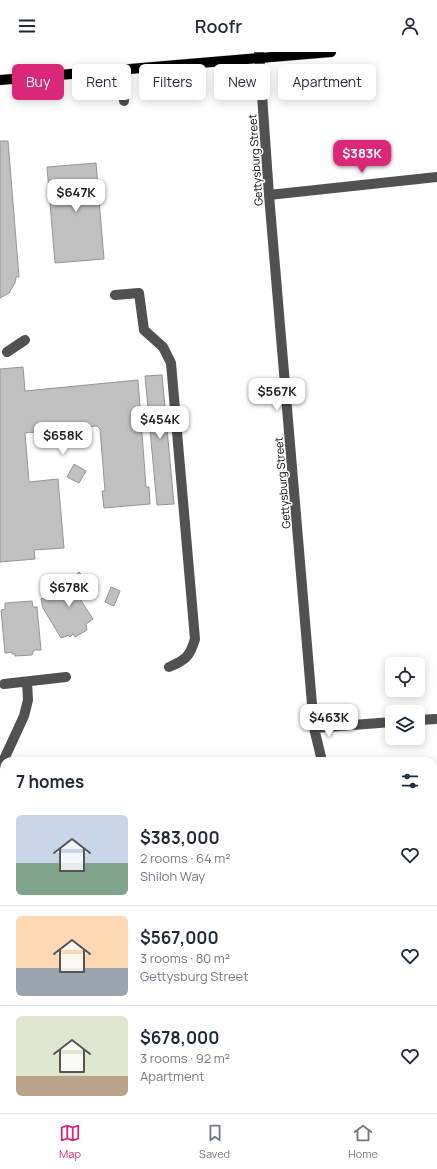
<!DOCTYPE html>
<meta charset="utf-8">
<style>
:root{--surface:#fff;--page:#f6f6f7;--text:#1f2937;--muted:#747a83;--line:#e0e1e3;--accent:#db2777}
body{margin:0;font-family:Manrope,sans-serif;background:var(--page);color:var(--text);height:100vh;display:flex;flex-direction:column;font-size:15px;white-space:nowrap}
*{box-sizing:border-box;margin:0}
p{font-size:13px;color:var(--muted)}
.icon{flex:none;width:22px;height:22px;fill:none;stroke:currentColor;stroke-width:2;stroke-linecap:round;stroke-linejoin:round}
.map{position:relative;flex:1;overflow:hidden}
.sheet{position:absolute;left:0px;top:705px;width:437px;height:356px;display:flex;flex-direction:column;background:var(--surface);border-radius:12px 12px 0 0;box-shadow:0 2px 10px #0003}
.sheet>*{flex:none}
.banner{position:absolute;left:12px;top:12px;width:413px;height:36px;display:flex;gap:8px}
.controls{position:absolute;left:385px;top:605px;display:grid;gap:8px}
.controls a{display:grid;place-items:center;width:40px;height:40px;border-radius:6px;background:var(--surface);box-shadow:0 2px 10px #0003;font-size:20px}
.price{position:absolute;translate:-50% -34px;padding:0 9px;border-radius:8px;background:#fff;color:#222;font-size:13px;line-height:26px;filter:drop-shadow(0 1px 2px #0008)}
.price::after{content:'';position:absolute;left:50%;top:24px;width:12px;height:9px;margin-left:-6px;background:inherit;clip-path:polygon(0 0,100% 0,50% 100%)}
.price.current{background:var(--accent);color:#fff}
ul{padding:0;list-style:none}
li{display:flex;align-items:center;gap:12px;height:100px;padding:0 16px}
li+li{border-top:1px solid var(--line)}
li span{display:grid;place-items:center;flex:none;width:112px;height:80px;border-radius:6px;color:#555}
li>.icon{margin-inline-start:auto}
span .icon{width:48px;height:48px;fill:#fffc;stroke-width:1}
li b{font-size:17px}
h2{display:flex;justify-content:space-between;align-items:center;height:48px;padding:0 16px;font-size:17px}
.pill{padding:0 14px;border-radius:6px;background:var(--surface);box-shadow:0 2px 10px #0003;font-size:14px;line-height:36px}
.pill.current{background:var(--accent);color:#fff}
header{display:flex;justify-content:space-between;align-items:center;height:52px;padding:0 16px;background:var(--surface);font-size:18px;font-weight:600}
.menu{display:flex;justify-content:space-around;align-items:center;height:56px;border-top:1px solid var(--line);background:var(--surface);font-size:11px;color:var(--muted)}
.menu a{display:grid;justify-items:center;gap:2px}
.menu .current{color:var(--accent)}
.map>svg:first-child{display:block}
</style>
<header><svg class="icon" aria-label="menu" viewBox="0 0 24 24"><path d="M4 6h16M4 12h16M4 18h16"/></svg>Roofr<svg class="icon" aria-label="person" viewBox="0 0 24 24"><circle cx="12" cy="8" r="4"/><path d="M4 21q1-7 8-7t8 7"/></svg></header>
<div class="map">
<svg width="437" height="1061" viewBox="0 0 437 1061">
<rect width="100%" height="100%" fill="#fff"/>
<g fill="none" stroke-linecap="round" stroke-linejoin="round">
<path stroke="#9f9f9f" stroke-width="5" d="M0,1030L4,1031
M75,1057L87,1061"/>
</g>
<path fill="#c0c0c0" stroke="#959595" d="M0,89H8L19,225H16L15,231L9,241L0,246Z
M96,111L104,207L55,211L47,115Z
M23,315L25,339L138,328L146,435H149L150,452L104,456L102,439H105L100,377L97,374L25,381L29,430L58,427L64,496L34,498L35,507L0,510V317Z
M162,323L174,452L157,453L145,324Z
M74,412L86,419L79,431L67,425Z
M79,520L84,525L91,536L88,539L90,542L80,547L93,567L86,572L87,578L75,585L73,582L70,585L69,583L61,586L43,556L41,547L59,539Z
M111,535L120,539L114,554L105,550Z
M32,549L33,555H37L41,598H34L32,603L15,604V602H12V600L5,601L1,558L5,557V551Z"/>
<g fill="none" stroke-linecap="round" stroke-linejoin="round">
<g stroke="#dbdbdb" stroke-width="11">
<path id="major" d="M0,28L331,0"/>
</g>
<path stroke="#515151" stroke-width="10" d="M259,0L269,143L314,676L322,709
M121,17L124,49
M269,143L437,125
M115,243L139,241L144,278L163,295L171,311L195,587C190,604 186,608 169,615
M7,300L25,288
M4,632L66,625
M418,668L437,667
M314,676L392,670
M0,716L24,664L28,648L27,630
M0,728L4,730
M0,757L4,759
M433,785L437,784
M433,810L437,809
M0,881L4,883
M433,930L437,928
M433,1042L437,1043"/>
<use href="#major" stroke="#000" stroke-width="10"/>
</g>
<g text-anchor="middle" dominant-baseline="central" stroke-width="3" stroke-linejoin="round" paint-order="stroke">
<g font-size="11" fill="#000" stroke="#fff">
<text transform="translate(255 108) rotate(-94)">Gettysburg Street</text>
<text transform="translate(282 431) rotate(-95)">Gettysburg Street</text>
</g>
</g>
</svg>
<div class="controls">
<a><svg class="icon" aria-label="locate" viewBox="0 0 24 24"><circle cx="12" cy="12" r="6"/><path d="M12 2v4M12 18v4M2 12h4M18 12h4"/></svg></a>
<a><svg class="icon" aria-label="layers" viewBox="0 0 24 24"><path d="M12 4l9 5-9 5-9-5zM3 14l9 5 9-5"/></svg></a>
</div>
<b class="price current" style="left:362px;top:122px">$383K</b>
<b class="price" style="left:76px;top:161px">$647K</b>
<b class="price" style="left:277px;top:360px">$567K</b>
<b class="price" style="left:160px;top:388px">$454K</b>
<b class="price" style="left:63px;top:404px">$658K</b>
<b class="price" style="left:69px;top:556px">$678K</b>
<b class="price" style="left:329px;top:686px">$463K</b>
<div class="banner">
<a class="pill current">Buy</a>
<a class="pill">Rent</a>
<a class="pill">Filters</a>
<a class="pill">New</a>
<a class="pill">Apartment</a>
</div>
<section class="sheet">
<h2>7 homes<svg class="icon" aria-label="filters" viewBox="0 0 24 24"><path d="M4 7h16M4 17h16"/><circle cx="9" cy="7" r="2"/><circle cx="15" cy="17" r="2"/></svg></h2>
<ul>
<li><span style="background:linear-gradient(#c9d6e8 60%,#7fa58c 0)"><svg class="icon" aria-label="home" viewBox="0 0 24 24"><path d="M3 11l9-7 9 7M6 9v11h12V9"/></svg></span><div><b>$383,000</b><p>2 rooms · 64 m²</p><p>Shiloh Way</p></div><svg class="icon" aria-label="heart" viewBox="0 0 24 24"><path d="M12 20l-8-8c-3-5 5-10 8-4 3-6 11-1 8 4z"/></svg></li>
<li><span style="background:linear-gradient(#ffd9b3 65%,#9aa5b1 0)"><svg class="icon" aria-label="home" viewBox="0 0 24 24"><path d="M3 11l9-7 9 7M6 9v11h12V9"/></svg></span><div><b>$567,000</b><p>3 rooms · 80 m²</p><p>Gettysburg Street</p></div><svg class="icon" aria-label="heart" viewBox="0 0 24 24"><path d="M12 20l-8-8c-3-5 5-10 8-4 3-6 11-1 8 4z"/></svg></li>
<li><span style="background:linear-gradient(#dfe7d0 75%,#b9a48a 0)"><svg class="icon" aria-label="home" viewBox="0 0 24 24"><path d="M3 11l9-7 9 7M6 9v11h12V9"/></svg></span><div><b>$678,000</b><p>3 rooms · 92 m²</p><p>Apartment</p></div><svg class="icon" aria-label="heart" viewBox="0 0 24 24"><path d="M12 20l-8-8c-3-5 5-10 8-4 3-6 11-1 8 4z"/></svg></li>
</ul>
</section>
</div>
<nav class="menu">
<a class="current"><svg class="icon" aria-label="map" viewBox="0 0 24 24"><path d="M3 6l6-2 6 2 6-2v14l-6 2-6-2-6 2zM9 4v14M15 6v14"/></svg>Map</a>
<a><svg class="icon" aria-label="saved" viewBox="0 0 24 24"><path d="M7 4h10v16l-5-4-5 4z"/></svg>Saved</a>
<a><svg class="icon" aria-label="home" viewBox="0 0 24 24"><path d="M3 11l9-7 9 7M6 9v11h12V9"/></svg>Home</a>
</nav>
